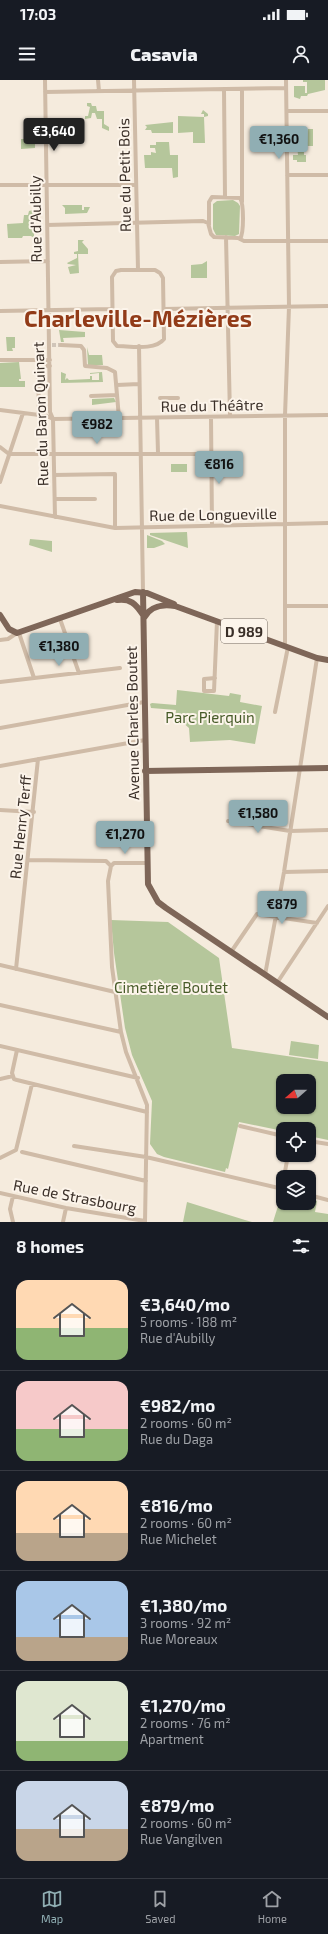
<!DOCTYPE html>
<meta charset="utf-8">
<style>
:root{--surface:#171b24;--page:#242831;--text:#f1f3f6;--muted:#9ea1a6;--line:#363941;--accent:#90aeb3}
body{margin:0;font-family:"Exo 2",sans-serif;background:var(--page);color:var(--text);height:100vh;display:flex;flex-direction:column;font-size:15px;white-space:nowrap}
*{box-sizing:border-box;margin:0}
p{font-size:13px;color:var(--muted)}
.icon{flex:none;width:22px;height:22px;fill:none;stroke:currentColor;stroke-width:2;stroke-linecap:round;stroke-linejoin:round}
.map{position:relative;height:1142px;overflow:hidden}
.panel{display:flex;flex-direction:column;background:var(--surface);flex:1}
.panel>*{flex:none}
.needle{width:26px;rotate:250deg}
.tools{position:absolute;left:276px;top:994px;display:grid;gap:8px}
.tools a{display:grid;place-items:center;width:40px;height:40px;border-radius:8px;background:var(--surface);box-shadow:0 1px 3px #0004;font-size:20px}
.price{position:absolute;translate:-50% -34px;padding:0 9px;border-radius:4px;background:var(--accent);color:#111;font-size:13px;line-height:26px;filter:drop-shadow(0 1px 2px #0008)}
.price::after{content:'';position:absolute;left:50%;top:24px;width:12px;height:9px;margin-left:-6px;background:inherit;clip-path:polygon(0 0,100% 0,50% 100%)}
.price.selected{background:#222;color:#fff}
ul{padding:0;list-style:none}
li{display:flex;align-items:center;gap:12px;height:100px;padding:0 16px}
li+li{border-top:1px solid var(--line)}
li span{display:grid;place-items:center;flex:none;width:112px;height:80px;border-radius:12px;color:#555}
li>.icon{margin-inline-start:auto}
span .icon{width:48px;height:48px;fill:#fffc;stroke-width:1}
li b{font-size:17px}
h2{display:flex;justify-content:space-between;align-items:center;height:48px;padding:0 16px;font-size:17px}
.status{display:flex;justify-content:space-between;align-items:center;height:28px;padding:0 20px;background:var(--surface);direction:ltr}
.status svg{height:11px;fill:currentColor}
header{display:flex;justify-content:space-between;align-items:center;height:52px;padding:0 16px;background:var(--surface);font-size:18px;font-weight:800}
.tab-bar{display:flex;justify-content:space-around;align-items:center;height:56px;border-top:1px solid var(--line);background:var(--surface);font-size:11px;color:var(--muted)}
.tab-bar a{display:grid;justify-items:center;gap:2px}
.tab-bar .selected{color:var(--accent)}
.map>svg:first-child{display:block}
</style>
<div class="status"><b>17:03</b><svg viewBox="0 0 49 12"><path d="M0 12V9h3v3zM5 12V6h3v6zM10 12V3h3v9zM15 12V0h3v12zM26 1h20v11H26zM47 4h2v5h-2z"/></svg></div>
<header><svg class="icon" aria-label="menu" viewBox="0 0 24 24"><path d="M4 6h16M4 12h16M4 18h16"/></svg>Casavia<svg class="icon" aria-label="person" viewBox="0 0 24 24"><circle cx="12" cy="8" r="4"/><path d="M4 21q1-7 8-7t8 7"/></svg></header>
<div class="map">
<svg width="328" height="1142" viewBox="0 0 328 1142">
<rect width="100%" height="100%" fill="#f5ebdd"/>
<path fill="#b5c69b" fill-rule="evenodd" d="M303,0H325V10L308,14L307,16H301L300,19L294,17V6H305V13H307V2H303Z
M87,23H91L92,26H96L97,31H104V44L109,47V51L102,48V39H97L95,33H92L91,38L85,39V36H88L90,27L87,26Z
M203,30L208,34V36L204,37L205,63H193V52L178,53V36L204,37V34H201Z
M173,42V53H152L151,50H145L147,47L145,45Z
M308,49H313V66H307V69H299L304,70V75H306V82H297V80H293V75H298L297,65L307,64Z
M21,59H35V68L21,69Z
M156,62H169L170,75H178V97L173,98L172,88H145L144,75H151V72L156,73L155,68H150V65H156Z
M233,120L238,123L240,126L239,154L235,156L216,155L213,149V124L217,121Z
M62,125H82V130H84V127H90L87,133L65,134V128Z
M33,130L32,146L38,147V151H34V158L31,156H23L22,158H8L7,144L23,143L24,135H28L29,131Z
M78,160H84L82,162L88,169V174H78L79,193L70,194L68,187L76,185L68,184L67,183L77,178V174H74V172L78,171Z
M207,181V198H191V185L202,184Z
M59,250L85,252V257L63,258L64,262H61Z
M6,257H15V268H12L13,271H7Z
M87,267L89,275H102L103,285H88Z
M19,282L21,299H19V301H25V307H0V300L14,299L0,300V283Z
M61,292L66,294L65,300L67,298L69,300L90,299V296H92V300H99V293L90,294V293L102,292L103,302L61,303Z
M114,318L116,322L92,325V319Z
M171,384H187V392H171Z
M187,452L188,468L150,455V453Z
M147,455L162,461L165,464L154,468H147Z
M30,459L52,461V472L29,465Z
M177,610L229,616L230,613L241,615L240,622L262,626L255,664L230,660L190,662L189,648L181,641H175L176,630L151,628L150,624L152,623L176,625Z
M111,840L168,842L219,878L232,968L328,982V1060L309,1056V1049H283V1051L239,1042L228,1089L226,1088L225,1092L164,1077L157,1074L150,1064L152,1021L132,975L125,948L114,873ZM283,1001H309V1027H283Z
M291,961L319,965L318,979L289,975Z
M282,1113L283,1123H309V1118L317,1121L315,1132L328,1134V1142H273Z
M187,1122L245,1140L252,1142H183Z"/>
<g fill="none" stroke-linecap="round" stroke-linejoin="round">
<path stroke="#d0c5b9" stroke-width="4" stroke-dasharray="4 2" stroke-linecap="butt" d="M52,265H61"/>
<path stroke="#cfbba7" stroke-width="4" d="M45,0L50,332L53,339L55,437
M98,0L99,11
M134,0L138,190
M224,9L225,117
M242,9V122
M45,12L286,8
M287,31H328
M287,95H328
M0,105H136
M47,145L203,141L208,143L211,154L214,157L238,158L244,161H328
M209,145V122L212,117L240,118C244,124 244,153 240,159
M226,157L230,336
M0,182L48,181
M121,190H155L160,193L163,198L164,259C155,271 130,266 117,266L113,261L112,197L116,191Z
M164,229L328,226
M0,231L112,229
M61,265L81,266L84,270L85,286L107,288L115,292L119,338
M139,266L143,512
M0,280H50
M117,305L139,304
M91,316L117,315
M160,318H178
M0,330L47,336L53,339L328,335
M39,335L38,288L41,286H50
M211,337L212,446
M157,338L158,373
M0,367L9,374H216L234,373
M54,395L115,394V448
M0,402L23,333
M55,419H95
M0,426L115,448L328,443
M285,526H328
M60,539L79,593
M19,553L34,598
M0,560L8,559L17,553
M285,566V335L289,227L286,0
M215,598L204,599V611H214L217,541
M0,602L120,588
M275,632L288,567
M0,648L144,622
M0,686L145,660
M0,730L34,732
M228,741L290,751L328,750
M28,780L106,781L111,786
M111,786L108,801L112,887L121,952L126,972L147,1025L145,1142
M111,786L114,783H146
M284,792L328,791
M231,872L257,834L317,843
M0,885L115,912
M16,889L38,679
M265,895L284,792L317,578
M277,903L328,826
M0,925L121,952
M0,966L138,998
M17,970L12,993L14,999L17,1000L147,1032
M0,999L13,996
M240,1046L283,1056
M309,1061L328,1064
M74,1066L146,1077L283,1109
M22,1072L146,1101
M0,1078L16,1070L32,1004
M284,1097L288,1075
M281,1108L283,1100
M0,1113L66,1128L145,1141
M309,1115L328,1120
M13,1116L10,1129L13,1142
M63,1142L66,1128"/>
<path stroke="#7e6658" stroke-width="6" d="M143,512L148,804L158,822L166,828L328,937
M117,520C130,518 136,524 143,535
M0,535L9,549L17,553L135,512L147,513L174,524
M144,538C150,526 163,524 175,526L317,578L328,580
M145,691L328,688"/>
</g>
<g text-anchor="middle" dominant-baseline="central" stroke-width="4" stroke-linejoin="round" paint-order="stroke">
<rect fill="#fcf4ea" stroke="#746a62" stroke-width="1" x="221" y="539" width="46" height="24" rx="3"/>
<g font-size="14" font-weight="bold" fill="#3a2f28">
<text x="244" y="551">D 989</text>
</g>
<g font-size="15" fill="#3a2f28" stroke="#fcf4ea">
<text transform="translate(124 95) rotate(-91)">Rue du Petit Bois</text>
<text transform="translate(35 139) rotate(-91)">Rue d'Aubilly</text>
<text transform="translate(212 325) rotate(-1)">Rue du Théâtre</text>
<text transform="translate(40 334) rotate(-92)">Rue du Baron Quinart</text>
<text transform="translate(213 434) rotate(-1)">Rue de Longueville</text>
<text transform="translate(132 643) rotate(-91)">Avenue Charles Boutet</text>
<text transform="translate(20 747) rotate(-84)">Rue Henry Terff</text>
<text transform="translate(75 1116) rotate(11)">Rue de Strasbourg</text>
</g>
<g font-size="15" fill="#475b29" stroke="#fcf4ea">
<text x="210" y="637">Parc Pierquin</text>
<text x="171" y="907">Cimetière Boutet</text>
</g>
<g font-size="23" font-weight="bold" fill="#923b18" stroke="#fcf4ea">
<text x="138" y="238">Charleville-Mézières</text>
</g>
</g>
</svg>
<div class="tools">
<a><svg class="needle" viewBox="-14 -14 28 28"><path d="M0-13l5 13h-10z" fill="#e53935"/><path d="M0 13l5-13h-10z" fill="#9ea1a6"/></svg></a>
<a><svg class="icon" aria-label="locate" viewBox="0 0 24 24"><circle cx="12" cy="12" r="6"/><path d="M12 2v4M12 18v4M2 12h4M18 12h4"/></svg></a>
<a><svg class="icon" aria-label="layers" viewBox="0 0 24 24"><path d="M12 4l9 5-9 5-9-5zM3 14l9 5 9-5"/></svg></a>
</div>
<b class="price selected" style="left:54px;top:72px">€3,640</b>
<b class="price" style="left:279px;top:80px">€1,360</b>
<b class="price" style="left:97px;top:365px">€982</b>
<b class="price" style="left:219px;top:405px">€816</b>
<b class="price" style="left:59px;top:587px">€1,380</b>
<b class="price" style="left:258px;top:754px">€1,580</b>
<b class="price" style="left:125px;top:775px">€1,270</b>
<b class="price" style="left:282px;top:845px">€879</b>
</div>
<section class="panel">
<h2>8 homes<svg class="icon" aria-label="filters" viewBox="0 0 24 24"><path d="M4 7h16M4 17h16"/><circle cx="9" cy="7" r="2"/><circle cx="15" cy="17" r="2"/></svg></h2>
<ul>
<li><span style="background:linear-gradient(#ffd9b3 60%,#8fb573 0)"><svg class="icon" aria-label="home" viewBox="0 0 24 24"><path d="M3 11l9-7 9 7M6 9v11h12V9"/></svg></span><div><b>€3,640/mo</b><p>5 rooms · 188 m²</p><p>Rue d'Aubilly</p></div></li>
<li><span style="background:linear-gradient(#f6c9c9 60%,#8fb573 0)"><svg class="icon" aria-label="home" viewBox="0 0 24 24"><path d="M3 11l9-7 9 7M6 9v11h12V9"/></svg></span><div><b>€982/mo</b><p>2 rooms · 60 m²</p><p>Rue du Daga</p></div></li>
<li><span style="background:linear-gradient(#ffd9b3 65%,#b9a48a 0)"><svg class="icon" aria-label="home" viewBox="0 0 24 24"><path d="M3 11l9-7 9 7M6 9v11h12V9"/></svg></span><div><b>€816/mo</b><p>2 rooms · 60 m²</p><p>Rue Michelet</p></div></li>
<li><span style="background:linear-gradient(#a9c7e8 70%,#b9a48a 0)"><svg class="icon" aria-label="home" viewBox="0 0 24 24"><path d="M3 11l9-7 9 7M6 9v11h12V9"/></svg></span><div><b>€1,380/mo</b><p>3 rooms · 92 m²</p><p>Rue Moreaux</p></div></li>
<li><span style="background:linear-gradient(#dfe7d0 75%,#8fb573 0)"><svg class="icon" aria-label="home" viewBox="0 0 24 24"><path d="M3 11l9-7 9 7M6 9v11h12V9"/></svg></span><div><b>€1,270/mo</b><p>2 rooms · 76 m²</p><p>Apartment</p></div></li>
<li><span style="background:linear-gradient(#c9d6e8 60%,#b9a48a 0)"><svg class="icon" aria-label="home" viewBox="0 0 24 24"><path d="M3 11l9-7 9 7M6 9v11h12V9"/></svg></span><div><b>€879/mo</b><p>2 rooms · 60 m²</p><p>Rue Vangilven</p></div></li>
</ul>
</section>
<nav class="tab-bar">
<a class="selected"><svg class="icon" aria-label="map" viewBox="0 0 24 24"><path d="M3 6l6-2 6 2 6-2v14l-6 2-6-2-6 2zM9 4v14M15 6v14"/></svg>Map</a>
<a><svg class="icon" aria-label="saved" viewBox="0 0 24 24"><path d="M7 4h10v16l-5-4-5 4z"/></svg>Saved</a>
<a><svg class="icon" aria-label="home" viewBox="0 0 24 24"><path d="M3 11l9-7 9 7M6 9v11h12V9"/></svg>Home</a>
</nav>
